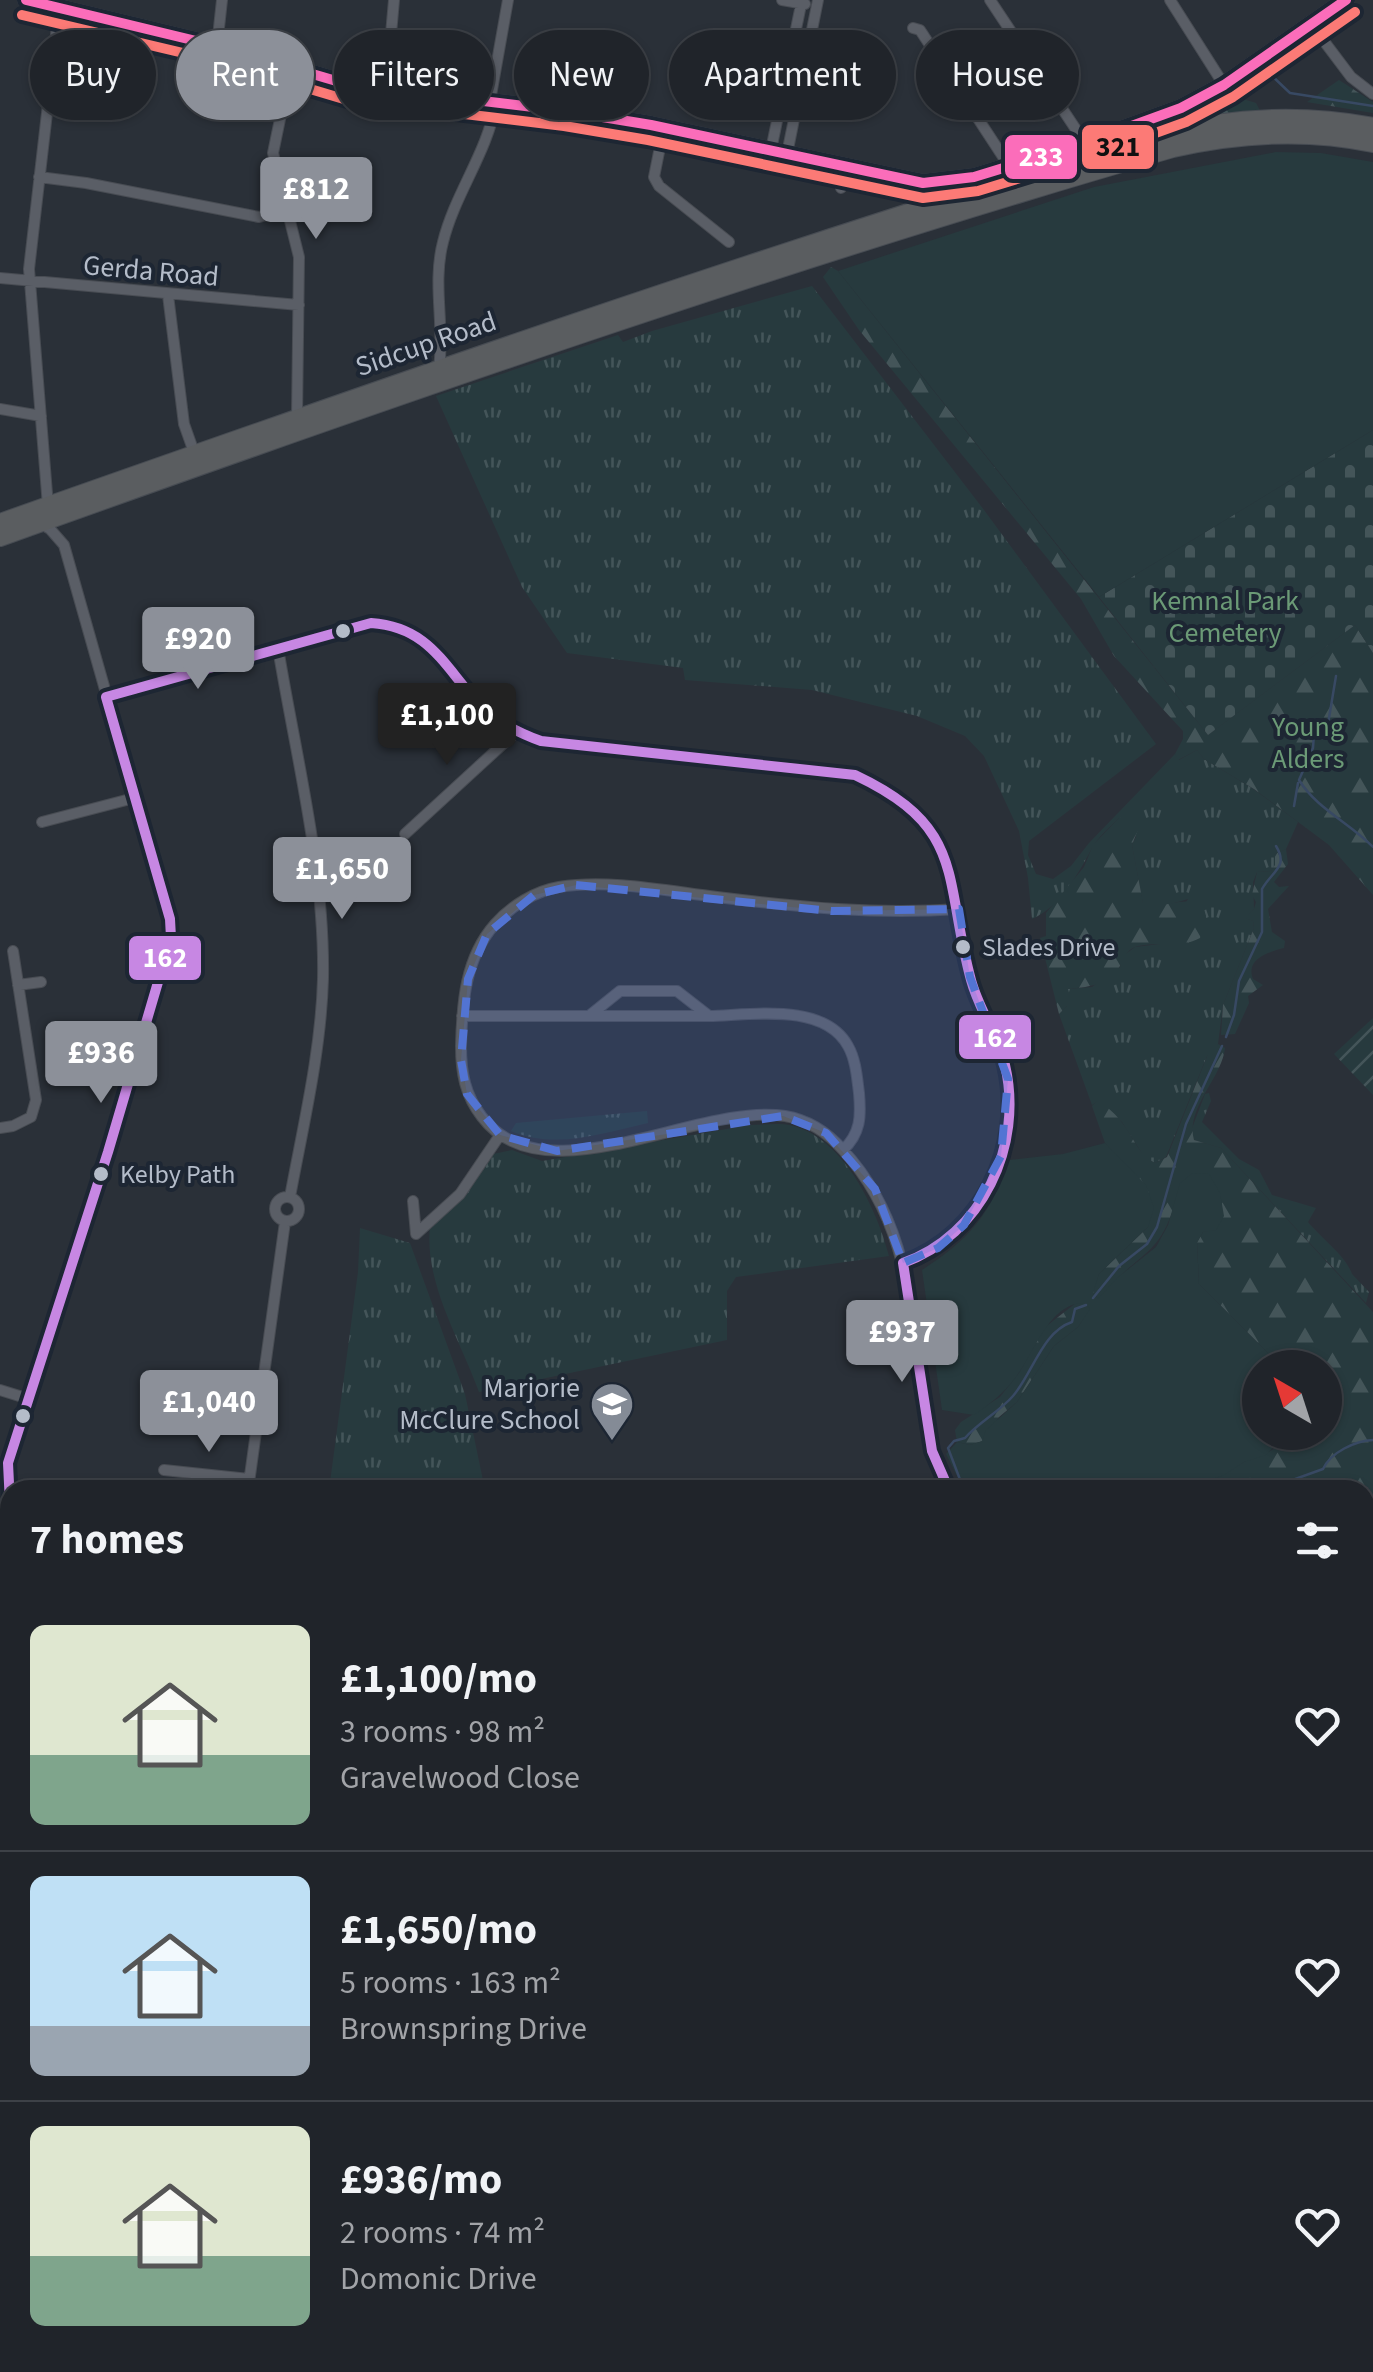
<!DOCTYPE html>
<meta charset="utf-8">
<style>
:root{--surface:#20242a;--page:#2d3036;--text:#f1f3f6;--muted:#a2a4a8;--line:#3d4147;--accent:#8c9099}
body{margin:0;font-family:"Source Sans 3",sans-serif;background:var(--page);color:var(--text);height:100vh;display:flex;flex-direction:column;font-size:38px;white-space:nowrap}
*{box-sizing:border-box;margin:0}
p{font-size:32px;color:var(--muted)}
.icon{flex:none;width:55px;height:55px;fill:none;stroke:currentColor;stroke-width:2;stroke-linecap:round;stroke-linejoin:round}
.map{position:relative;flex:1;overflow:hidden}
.panel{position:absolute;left:0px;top:1480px;width:1375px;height:892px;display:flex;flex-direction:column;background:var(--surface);border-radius:30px 30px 0 0;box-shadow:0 2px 8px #0004,0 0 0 2px var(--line)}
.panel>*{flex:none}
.guide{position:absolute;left:30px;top:30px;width:1315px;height:90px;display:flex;gap:20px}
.needle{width:65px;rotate:321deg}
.tools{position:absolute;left:1242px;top:1350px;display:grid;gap:20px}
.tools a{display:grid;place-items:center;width:100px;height:100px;border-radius:50%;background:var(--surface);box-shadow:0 2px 8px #0004,0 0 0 2px var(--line);font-size:50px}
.price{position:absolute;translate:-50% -85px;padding:0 22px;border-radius:10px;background:var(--accent);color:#fff;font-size:32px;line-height:65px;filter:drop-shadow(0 2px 5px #0008)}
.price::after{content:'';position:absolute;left:50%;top:60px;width:30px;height:22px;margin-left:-15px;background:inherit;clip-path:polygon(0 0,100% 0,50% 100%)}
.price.on{background:#222;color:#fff}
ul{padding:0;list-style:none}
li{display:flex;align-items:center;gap:30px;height:250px;padding:0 30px}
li+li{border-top:2px solid var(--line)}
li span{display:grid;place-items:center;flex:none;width:280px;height:200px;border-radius:15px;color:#555}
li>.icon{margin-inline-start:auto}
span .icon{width:120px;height:120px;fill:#fffc;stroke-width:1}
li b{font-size:42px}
h2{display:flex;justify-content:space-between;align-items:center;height:120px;padding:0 30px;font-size:42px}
.pill{padding:0 35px;border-radius:45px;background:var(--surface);box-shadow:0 2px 8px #0004,0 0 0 2px var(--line);font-size:35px;line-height:90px}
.pill.on{background:var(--accent);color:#fff}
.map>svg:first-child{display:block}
</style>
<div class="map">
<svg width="1373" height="2372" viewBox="0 0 1373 2372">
<defs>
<pattern id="grass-tufts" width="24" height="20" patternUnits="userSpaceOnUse" patternTransform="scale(2.5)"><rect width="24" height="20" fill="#273a3e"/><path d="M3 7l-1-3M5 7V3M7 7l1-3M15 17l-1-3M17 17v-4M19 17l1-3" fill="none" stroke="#445559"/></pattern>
<pattern id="forest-firs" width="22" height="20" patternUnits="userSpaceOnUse" patternTransform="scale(2.5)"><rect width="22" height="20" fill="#273a3e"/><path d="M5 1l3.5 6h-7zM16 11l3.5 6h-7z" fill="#445559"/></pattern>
<pattern id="cemetery-stones" width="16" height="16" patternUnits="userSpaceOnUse" patternTransform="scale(2.5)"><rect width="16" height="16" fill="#273a3e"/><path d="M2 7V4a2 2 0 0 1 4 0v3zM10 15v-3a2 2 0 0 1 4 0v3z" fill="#445559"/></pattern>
<pattern id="garden-furrows" width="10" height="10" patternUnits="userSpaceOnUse" patternTransform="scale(2.5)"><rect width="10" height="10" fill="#273a3e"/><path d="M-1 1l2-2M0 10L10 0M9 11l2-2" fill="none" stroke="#445559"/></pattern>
</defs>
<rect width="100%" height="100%" fill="#2a3038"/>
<path fill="url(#grass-tufts)" d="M812,286L984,510L1156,744L1029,841L1028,855L1036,874L1053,879L1071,866L1089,843L1175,754L1179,760L1197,750L1204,759L1252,788L1298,822L1286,849L1275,854L1276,865L1271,871L1257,872L1253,882L1254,909L1246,918L1253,921L1254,928L1223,1005L1218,1044L1201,1063L1207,1056L1166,1157L1155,1163L1145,1158L1122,1122L1098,1101L1092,1105L1059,1014L1067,1006V989L1092,987L1120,967L1123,956L1135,947L1160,944L1188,899L1157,908L1143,904L1132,845L1136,837L1133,818H1119C1110,827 1098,837 1092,848C1078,874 1060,907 1032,919L1028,878L1019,831L984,756L965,736L917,716L812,690L685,680L683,668L567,653L522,587L436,396L618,335L623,342L652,331Z
M1209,1093L1211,1101L1202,1122L1239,1159L1259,1170L1272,1195L1316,1208L1308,1222C1321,1238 1346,1256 1352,1274L1369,1292L1366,1303L1221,1148L1194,1140L1191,1131L1205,1094Z
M647,1111L648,1123C602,1133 557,1150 511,1131L516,1123Z
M750,1125C762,1125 777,1123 789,1125C843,1136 877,1209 889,1256L736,1277L727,1291V1340L479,1392C460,1339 424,1283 430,1226L463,1198L493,1154L512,1150L542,1161Z
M360,1228L410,1243L465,1394L485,1490H329L358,1272Z
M1373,1447V1709L1365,1685V1490H1300L1291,1463Z"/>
<path fill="url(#forest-firs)" d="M1339,80L1373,102V113L1307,102Z
M1223,93L1256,103L1260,111L1175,125V120Z
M831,267L838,271L1208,735L1355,625L1373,653V895L1329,845L1254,789L1204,759L1197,750L1178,760L1175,754L1183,739V731L1114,656L1081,599L859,330L823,277Z
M1133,817L1139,827L1132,845L1143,903C1166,911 1179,895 1203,905L1206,916L1200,938C1180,949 1160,941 1138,946C1124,950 1125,960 1118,969C1106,986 1086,987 1068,989L1073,1008L1067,1006L1059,1014L1040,938L1046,936V913L1084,867L1093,845L1119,818Z
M1286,849L1288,864L1274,882L1279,887L1289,886L1268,909L1272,932L1285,941L1284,948C1268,952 1245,959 1253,979L1263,985L1248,996L1249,1003L1235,1034L1221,1035L1223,1005L1254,928L1253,921L1245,918L1254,909L1256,902L1252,895L1257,872L1271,871L1275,865V854Z
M1218,1044L1225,1048C1222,1078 1185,1108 1194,1140L1221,1148L1373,1312V1578L1365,1543V1490H1348L1339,1479L1323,1474L1275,1490H1183C1204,1482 1222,1473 1242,1463C1264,1452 1273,1456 1288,1433L1325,1432V1368L1275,1367L1273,1358L1199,1284L1197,1242L1203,1232L1174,1207C1160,1248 1149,1249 1120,1276C1112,1284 1107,1293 1098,1300L1092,1293L1099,1274L1148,1227L1123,1164L1105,1143L1092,1106L1098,1100C1107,1107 1117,1115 1123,1124C1134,1138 1138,1154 1155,1163L1167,1157L1210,1049Z
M1076,1303H1085L1091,1309L1078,1327L1054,1346L1017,1402L999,1417L983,1441L970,1445L957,1442L955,1430L961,1422L1000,1397L1019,1373L1044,1328Z"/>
<path fill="url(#cemetery-stones)" d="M1373,430V653L1355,625L1208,735L1099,597Z"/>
<path fill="#273a3e" d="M1276,152L1321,153L1373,162V430L1099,597L838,271L1094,187Z
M1105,1143L1146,1185L1154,1208L1148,1227L1099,1274L1093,1293L1098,1299L1117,1278L1156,1247L1168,1225L1180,1183L1193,1173L1209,1174L1220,1193L1224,1216L1216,1230L1203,1232L1197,1243L1199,1284L1273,1358L1275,1367L1260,1368V1432L1287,1433L1266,1455L1244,1462L1224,1475L1183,1490H964L946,1454L957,1442L970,1445L982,1441L986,1430L1017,1402L1054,1346L1078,1327L1090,1309L1085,1303C1049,1302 1034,1354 1016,1377C1004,1393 990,1404 974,1415L942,1410L922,1270C971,1238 989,1216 1009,1160L1063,1154Z"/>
<path fill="url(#garden-furrows)" d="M1373,1018V1095L1334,1054Z"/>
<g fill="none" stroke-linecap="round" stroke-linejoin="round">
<path stroke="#384963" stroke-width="2.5" d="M1270,74L1290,93L1373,106
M1336,676L1328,724L1314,734L1313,748L1299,780C1317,809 1350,823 1373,847
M1294,806L1298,783
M1226,1037L1234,1015L1239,981L1262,932V889C1272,871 1289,867 1276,846
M1093,1298L1119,1266L1147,1244L1157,1227L1186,1124L1222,1046
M964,1490L948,1448L954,1441L965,1438C979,1422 999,1412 1013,1396C1033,1373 1042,1332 1072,1322L1075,1309L1086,1305
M1253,1490L1270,1488L1323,1469C1331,1452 1355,1441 1373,1440"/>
<g stroke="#484c53" stroke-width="12">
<path id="street" d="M782,0L805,4
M990,0L1085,143
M1170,0L1224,85
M1311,24L1351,77L1373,94
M913,28L920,30L1009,166
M217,46L222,0
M291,66L273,153L299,257L297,418
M386,91L394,0
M490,101L508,0
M664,127L654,177L659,186L729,242
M771,150L802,0
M787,154L818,0
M39,177L86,183L259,217L287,210
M841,188L843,166
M0,278L299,305
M168,295L184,424L195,455
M439,368C445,326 432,284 443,242C455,193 488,152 496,102
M0,409L41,416
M48,506L29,269L59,9
M278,648C296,757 325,869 323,979C321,1052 303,1126 290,1197
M106,697L371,623C392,624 409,629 426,641L483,708L516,732L541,741L855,775C966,817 945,886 971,979C979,1009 997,1035 1005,1065C1020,1126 994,1213 938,1248C928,1255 914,1259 903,1263
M42,822L134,798
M405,834L516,732
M18,985L41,982
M620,991H677L709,1016H589Z
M462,1016H589
M709,1016C751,1015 824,1002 848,1046C856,1060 857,1078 859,1093C861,1116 861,1133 843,1150
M0,1128L13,1126L31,1117L36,1100L13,951
M275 1209a12 12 0 1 1 24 0a12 12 0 1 1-24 0Z
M413,1201L416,1234
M416,1234L460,1194L500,1135
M0,1390L29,1399
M164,1470L249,1479
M248,1490L285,1222
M949,1490C932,1460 929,1430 924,1396C910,1306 908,1220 843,1150C827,1132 809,1120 785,1116C699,1102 545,1200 482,1117C465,1095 461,1073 461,1046C462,1003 465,958 495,924C511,906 535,891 559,887C609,879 667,891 717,897C798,907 877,915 959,909
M10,1504L8,1463L108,1152L171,938L170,919L64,545L50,529L40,523
M0,1680L10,1673
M0,1929L10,1918
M1365,1993L1373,2035
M0,1996L4,2010L0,2025
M1365,2235L1373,2228
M295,2362L329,2372
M6,2372L13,2362
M147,2372L152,2362
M557,2372L560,2362
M771,2372L775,2362
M873,2372L878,2362
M1095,2372L1098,2362
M1220,2372L1230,2362"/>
</g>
<g stroke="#484c53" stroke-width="16">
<path id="secondary" d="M0,1790L10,1804
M1141,2362L1151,2372
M972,2372L977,2362"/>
</g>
<g stroke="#484c55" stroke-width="18">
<path id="primary" d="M26,0L217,46L350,85L566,111L651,125L923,183L974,177L1085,143L1181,108L1224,85L1346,0"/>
</g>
<g stroke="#474c53" stroke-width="20">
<path id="highway" d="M0,523C383,388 767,253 1156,136C1229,117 1299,113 1373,127
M0,537C388,398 777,262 1173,148C1239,133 1306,129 1373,143"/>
</g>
<use href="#street" stroke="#5a5e66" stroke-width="10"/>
<use href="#secondary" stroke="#595d64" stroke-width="14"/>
<use href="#primary" stroke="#5c6168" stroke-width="15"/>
<use href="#highway" stroke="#5a5d60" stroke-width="18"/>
<g stroke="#1d2633" stroke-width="18">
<path id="bus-1" d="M106,697L371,623C430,627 444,667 480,705C497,722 519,733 541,741L855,775C967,828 943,877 971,980C979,1010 998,1035 1005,1065C1024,1146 982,1235 903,1263
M903,1263L932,1451L949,1490
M10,1504L8,1463L108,1152L171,938L170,919L106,697"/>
</g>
<g stroke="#1d2633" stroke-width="18">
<path id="bus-2" d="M26,0L217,46L350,85L566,111L651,125L923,183L974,177L1085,143L1181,108L1224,85L1346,0"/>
</g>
<g stroke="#1d2633" stroke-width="18">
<path id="bus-3" d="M22,15L213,60L347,100L564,126L648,140L923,198L978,191L1089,157L1186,122L1233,97L1355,12"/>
</g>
<use href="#bus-1" stroke="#c787e3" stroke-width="10"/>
<use href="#bus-2" stroke="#fb6dba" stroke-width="10"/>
<use href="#bus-3" stroke="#fc7a76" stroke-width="10"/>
</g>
<path fill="#5274d3" fill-opacity="0.2" stroke="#5274d3" stroke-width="8" stroke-dasharray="20 12" stroke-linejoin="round" d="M576,885L831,911L959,909L970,977L1008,1079L1001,1156L964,1225L938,1248L903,1263L875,1189L826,1133L783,1116L557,1151L500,1135L467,1094L461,1060L468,979L487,934L534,895Z"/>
<defs>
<g id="school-pin" transform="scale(2.25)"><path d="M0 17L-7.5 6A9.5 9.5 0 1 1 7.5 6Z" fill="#848b96" stroke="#1d2633"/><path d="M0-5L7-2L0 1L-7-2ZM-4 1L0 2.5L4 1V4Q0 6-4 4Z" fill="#fff"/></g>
</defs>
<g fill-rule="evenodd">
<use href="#school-pin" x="612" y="1404"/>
</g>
<g fill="#b4bcc9" stroke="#1d2633" stroke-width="4">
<circle cx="343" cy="631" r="9"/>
<circle cx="963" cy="947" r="9"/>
<circle cx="101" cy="1174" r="9"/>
<circle cx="23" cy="1416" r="9"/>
</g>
<g text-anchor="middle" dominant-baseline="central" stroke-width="8" stroke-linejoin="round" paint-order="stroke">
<g font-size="26" fill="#b4bcc9" stroke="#1d2633" text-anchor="start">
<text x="982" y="947">Slades Drive</text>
<text x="120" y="1174">Kelby Path</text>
</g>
<g font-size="28" fill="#b4bcc9" stroke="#1d2633">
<text transform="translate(151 271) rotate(5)">Gerda Road</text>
<text transform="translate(426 344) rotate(-19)">Sidcup Road</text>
</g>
<g font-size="28" fill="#6b9a76" stroke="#1d2633">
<text x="1225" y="601">Kemnal Park<tspan x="1225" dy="32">Cemetery</tspan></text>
<text x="1308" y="727">Young<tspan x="1308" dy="32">Alders</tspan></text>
</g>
<g font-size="28" fill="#b4bcc9" stroke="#1d2633" text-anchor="end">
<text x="580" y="1388">Marjorie<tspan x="580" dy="32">McClure School</tspan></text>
</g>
</g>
<g stroke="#1d2633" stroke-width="4">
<rect x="1080" y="123" width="76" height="48" rx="10" fill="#fc7a76"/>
<rect x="1003" y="133" width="76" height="48" rx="10" fill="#fb6dba"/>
<rect x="127" y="934" width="76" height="48" rx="10" fill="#c787e3"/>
<rect x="957" y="1013" width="76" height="48" rx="10" fill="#c787e3"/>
</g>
<g font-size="28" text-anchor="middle" font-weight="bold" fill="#fff">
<text x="1041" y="166">233</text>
<text x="165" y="967">162</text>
<text x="995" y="1047">162</text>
</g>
<g font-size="28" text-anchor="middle" font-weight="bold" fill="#111">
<text x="1118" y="156">321</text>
</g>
</svg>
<div class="tools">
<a><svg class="needle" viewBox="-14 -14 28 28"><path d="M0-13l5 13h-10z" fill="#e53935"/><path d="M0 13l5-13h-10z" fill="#a2a4a8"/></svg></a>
</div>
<b class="price" style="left:316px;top:242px">£812</b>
<b class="price" style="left:198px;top:692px">£920</b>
<b class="price on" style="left:447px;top:768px">£1,100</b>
<b class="price" style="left:342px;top:922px">£1,650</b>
<b class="price" style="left:101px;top:1106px">£936</b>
<b class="price" style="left:902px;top:1385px">£937</b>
<b class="price" style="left:209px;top:1455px">£1,040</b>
<div class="guide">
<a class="pill">Buy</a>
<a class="pill on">Rent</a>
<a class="pill">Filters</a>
<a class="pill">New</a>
<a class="pill">Apartment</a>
<a class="pill">House</a>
</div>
<section class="panel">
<h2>7 homes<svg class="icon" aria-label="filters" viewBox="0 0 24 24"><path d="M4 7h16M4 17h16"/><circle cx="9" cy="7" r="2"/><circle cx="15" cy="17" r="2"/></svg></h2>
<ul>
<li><span style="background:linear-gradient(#dfe7d0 65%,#7fa58c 0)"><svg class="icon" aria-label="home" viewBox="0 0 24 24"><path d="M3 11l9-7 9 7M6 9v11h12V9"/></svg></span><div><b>£1,100/mo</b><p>3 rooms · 98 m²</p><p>Gravelwood Close</p></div><svg class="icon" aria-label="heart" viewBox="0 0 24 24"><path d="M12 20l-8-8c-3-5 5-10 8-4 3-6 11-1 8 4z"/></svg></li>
<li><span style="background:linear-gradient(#bfe0f5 75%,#9aa5b1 0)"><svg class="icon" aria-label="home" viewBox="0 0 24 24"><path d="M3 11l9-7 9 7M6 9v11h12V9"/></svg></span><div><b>£1,650/mo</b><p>5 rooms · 163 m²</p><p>Brownspring Drive</p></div><svg class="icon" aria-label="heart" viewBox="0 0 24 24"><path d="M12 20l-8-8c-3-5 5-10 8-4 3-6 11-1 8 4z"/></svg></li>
<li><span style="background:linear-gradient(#dfe7d0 65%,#7fa58c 0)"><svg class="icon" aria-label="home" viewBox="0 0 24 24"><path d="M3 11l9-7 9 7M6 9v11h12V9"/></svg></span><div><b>£936/mo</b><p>2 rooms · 74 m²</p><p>Domonic Drive</p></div><svg class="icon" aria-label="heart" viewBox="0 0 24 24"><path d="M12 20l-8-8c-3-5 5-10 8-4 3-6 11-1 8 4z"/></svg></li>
</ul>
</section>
</div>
